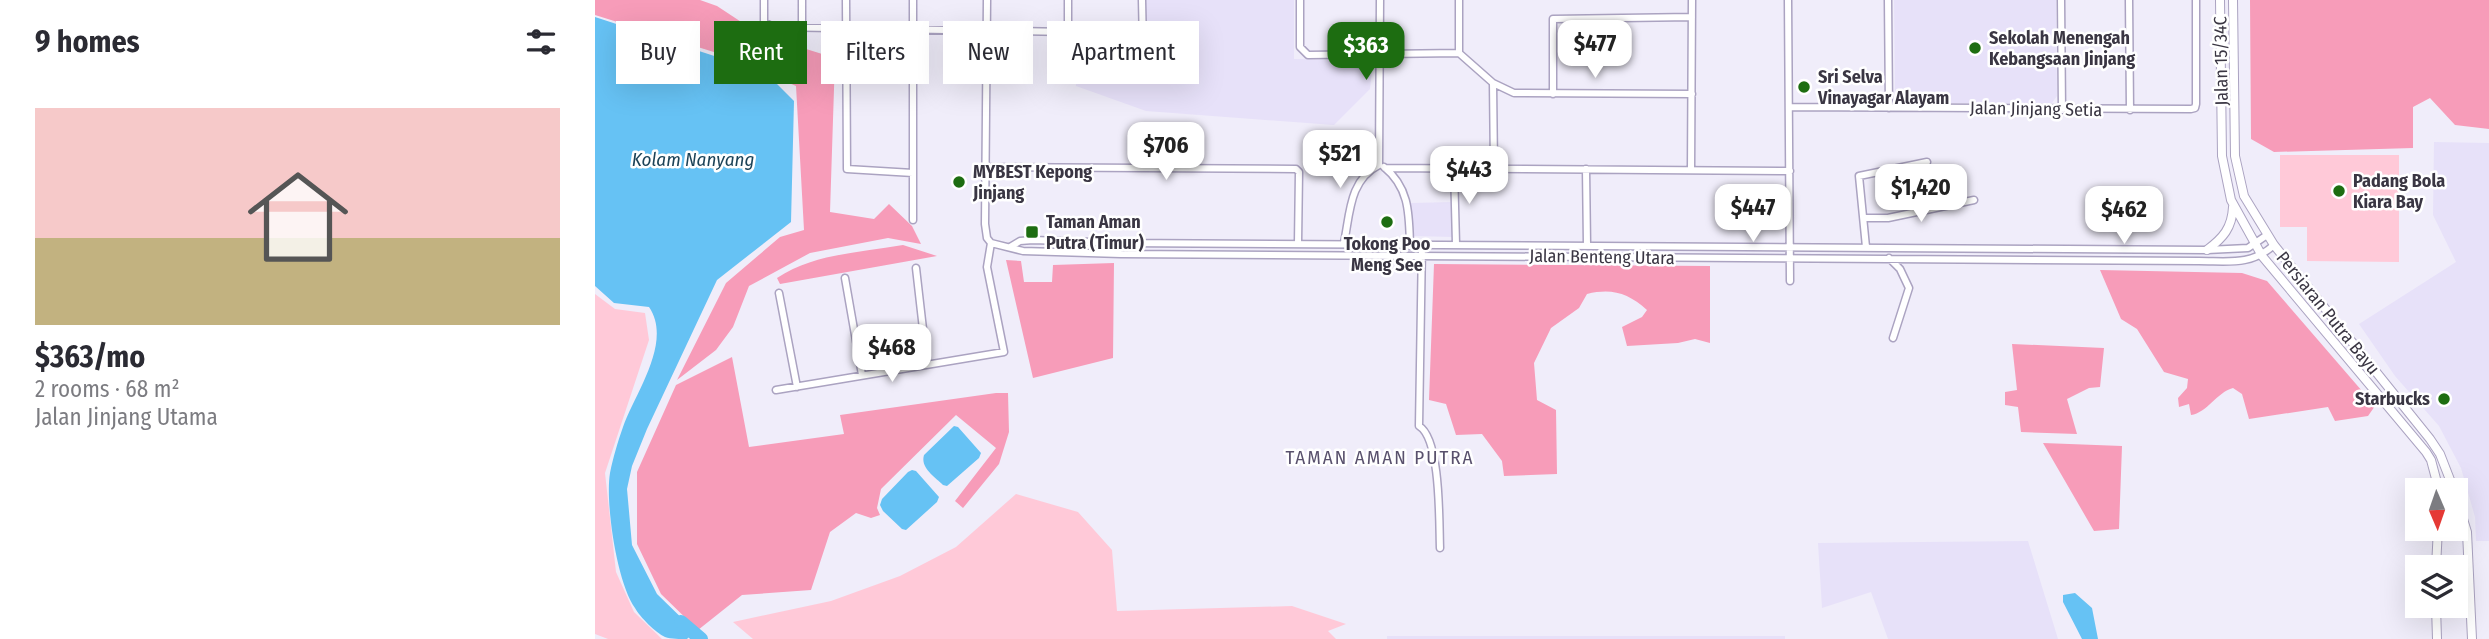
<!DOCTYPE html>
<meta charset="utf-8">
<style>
:root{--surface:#fff;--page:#f7f7f7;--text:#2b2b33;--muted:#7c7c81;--accent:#1d6d11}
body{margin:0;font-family:"Fira Sans Condensed",sans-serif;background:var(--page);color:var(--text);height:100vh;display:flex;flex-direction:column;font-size:26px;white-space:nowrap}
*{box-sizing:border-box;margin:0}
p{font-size:23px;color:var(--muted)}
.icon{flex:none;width:38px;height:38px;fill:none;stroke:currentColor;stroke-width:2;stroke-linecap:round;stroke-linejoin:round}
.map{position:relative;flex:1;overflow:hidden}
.details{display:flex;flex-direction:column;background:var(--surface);width:595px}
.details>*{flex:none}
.top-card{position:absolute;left:21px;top:21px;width:665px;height:63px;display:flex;gap:14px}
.needle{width:46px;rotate:178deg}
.buttons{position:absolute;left:1810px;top:478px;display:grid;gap:14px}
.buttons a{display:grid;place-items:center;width:63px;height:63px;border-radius:0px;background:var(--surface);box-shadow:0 7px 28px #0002;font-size:35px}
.price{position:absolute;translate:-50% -60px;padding:0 16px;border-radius:14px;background:#fff;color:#222;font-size:23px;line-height:46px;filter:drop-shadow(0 2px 4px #0008)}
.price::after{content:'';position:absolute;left:50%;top:42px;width:21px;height:16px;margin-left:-10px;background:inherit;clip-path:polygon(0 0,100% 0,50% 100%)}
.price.selected{background:var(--accent);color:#fff}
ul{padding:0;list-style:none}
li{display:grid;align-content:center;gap:14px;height:371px;padding:0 35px}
li span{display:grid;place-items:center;height:217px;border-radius:0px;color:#555}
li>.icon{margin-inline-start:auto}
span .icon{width:126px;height:126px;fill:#fffc;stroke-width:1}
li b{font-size:30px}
h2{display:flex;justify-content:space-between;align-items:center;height:84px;padding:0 35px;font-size:30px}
.chip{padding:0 24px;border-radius:0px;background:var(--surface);box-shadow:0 7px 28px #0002;font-size:24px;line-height:63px}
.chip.selected{background:var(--accent);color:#fff}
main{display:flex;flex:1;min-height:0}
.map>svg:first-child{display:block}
</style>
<main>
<section class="details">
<h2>9 homes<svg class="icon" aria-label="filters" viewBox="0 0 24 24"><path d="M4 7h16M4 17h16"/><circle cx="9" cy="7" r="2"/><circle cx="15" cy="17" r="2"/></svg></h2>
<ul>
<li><span style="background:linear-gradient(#f6c9c9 60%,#c2b280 0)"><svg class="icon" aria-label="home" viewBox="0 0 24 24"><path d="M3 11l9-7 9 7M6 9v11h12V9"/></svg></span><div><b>$363/mo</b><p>2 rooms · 68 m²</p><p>Jalan Jinjang Utama</p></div></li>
</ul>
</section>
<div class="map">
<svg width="1894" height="639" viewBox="0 0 1894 639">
<rect width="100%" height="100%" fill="#f0edfa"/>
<path fill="#e7e1f9" d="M549,0H699V59L778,60L775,89L739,125L551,111L481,86L482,63L550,62Z
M1299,0H1461L1462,96L1457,103H1305L1300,97Z
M1839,142L1894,143V541H1881L1880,517L1866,468L1844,426L1800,376L1764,324L1861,262L1838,215Z
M858,202V237L818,236L816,203Z
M1433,541L1463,639H1293L1276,592L1227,608L1223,543Z
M792,636H1190V639H792Z"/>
<path fill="#ffc9d8" d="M1685,155H1804V262L1712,261V227H1685Z
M0,294L20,309L50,313L54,340L10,473L21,572L39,612L67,639H13L0,634Z
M421,494L483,512L517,550L522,611L697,606L751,624L733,631L741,639H158L138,622L236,601L305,576L361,547Z"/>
<path fill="#f79cb9" d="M0,0H105L122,6L166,35L240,58L235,212L279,219L294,204L317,226L326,244L293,238L215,253L154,286L138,327L121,350L82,380L131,283L185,237L209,230L201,86L138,58L0,15Z
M1655,0H1894V129L1860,125L1835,98L1818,107V148L1679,152L1656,139Z
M308,245L342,256L185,284L182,278C220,253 264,253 308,245Z
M411,260L426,261L429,282H457L458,265L519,263L518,358L438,378Z
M839,264L1115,266V343L1100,339L1083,343L1032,346L1027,327L1047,317L1052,310C1033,293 1017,288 992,294L984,308L956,328L939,363L942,400L961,410L962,474L909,476L907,461L887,434L861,435L851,404L834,400Z
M1505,270L1647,273L1672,281L1780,406L1773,416L1740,421L1733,407L1654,419L1647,394L1638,388C1622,392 1612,413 1596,415L1594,404L1584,407L1583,398L1592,388L1593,379L1569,372L1542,329L1526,319Z
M1417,344L1509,348L1505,387L1494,388L1472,399L1482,434L1426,432L1423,407L1410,405V392L1422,390Z
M137,357L154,447L249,434L245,415L401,393H413L414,432L404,464L368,508L360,501L401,448L361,415L286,489L282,508L285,515L276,518L261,513L235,532L216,590L147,595L103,630L66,594L42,544V472L81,385Z
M1448,443L1527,446L1524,529L1499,531Z"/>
<path fill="#66c2f4" d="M0,17L171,73L199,101L196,222L122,280L52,429L37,466L32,489L37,545L62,594L100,631L92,639C85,639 76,639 70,637C61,633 45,617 40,608C22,583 10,503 15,473C18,458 23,441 28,427C40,393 78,342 54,307L19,303L0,286Z
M359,426L363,427L386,453L384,458L352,486L348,485C340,477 325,468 329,455Z
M317,470L321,471L344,497L342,502L311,530L307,529L288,511L285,505L287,499L313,472Z
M1480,593L1497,608L1503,639H1487L1468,602V595Z"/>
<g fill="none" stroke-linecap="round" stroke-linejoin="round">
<path stroke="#66c2f4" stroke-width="14" d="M86,622L106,639"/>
<g stroke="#aba3c1" stroke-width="9">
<path id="street" d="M169,0V22L178,27L473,32
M251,0L252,169L318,173
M392,0L390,224L392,238L396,243
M473,0V42L477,56L538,57L545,54L548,46L547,0
M705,0V47L713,55L864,53
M864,0V53L898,83L899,169
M1193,0L1195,281
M1293,0L1294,108
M1466,0L1467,110
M1534,0L1535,110
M207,27V0
M898,83L919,93L1097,94
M958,94V19L1097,17
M1194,107L1596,109L1600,108L1601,104V0
M784,165L785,0
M391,167L701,169L704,172L703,243
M789,167C815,188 814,215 815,246
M790,168L1195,171
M859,168L861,244
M991,169L992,245
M1096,170L1097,0
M1270,218H1293L1379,200
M318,220V0
M396,243L428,251L526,254L1604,261C1633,261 1656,266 1679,245
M749,243C755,214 754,180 784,165
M827,244L824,426C846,439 844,523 845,548
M415,247L425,241L438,240L526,243L1612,250L1653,248L1672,235
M1271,247L1264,176L1332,162
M1294,258L1305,269L1314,288L1298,338
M321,268L332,364
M250,278L267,375
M184,293L202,387
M181,390L409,352L392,267L396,243"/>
</g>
<g stroke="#aba3c1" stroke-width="10">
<path id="secondary" d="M1625,0L1627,156L1636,200L1667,256L1831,452L1836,460L1844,490
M1638,0L1640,156L1649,196L1679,245L1835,439L1845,454L1859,490
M1612,250C1628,238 1637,228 1638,207
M1860,493L1872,532L1877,639
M1841,567L1843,528
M1841,606L1842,639"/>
</g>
<use href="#street" stroke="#fff" stroke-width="6"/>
<use href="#secondary" stroke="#fff" stroke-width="8"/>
</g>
<g fill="#1d6d11" stroke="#fff" stroke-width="2.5">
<circle cx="1380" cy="48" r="7"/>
<circle cx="1209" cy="87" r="7"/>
<circle cx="364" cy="182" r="7"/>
<circle cx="1744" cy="191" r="7"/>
<circle cx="792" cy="222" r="7"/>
<rect x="430" y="225" width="14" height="14" rx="3.5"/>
<circle cx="1849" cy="399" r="7"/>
</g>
<g text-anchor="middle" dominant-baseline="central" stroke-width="5" stroke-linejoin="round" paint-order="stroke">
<g font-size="18" font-weight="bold" fill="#3a3643" stroke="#fff" text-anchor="start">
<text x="1394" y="38">Sekolah Menengah<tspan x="1394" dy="21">Kebangsaan Jinjang</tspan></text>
<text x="1223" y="77">Sri Selva<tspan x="1223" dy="21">Vinayagar Alayam</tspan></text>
<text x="378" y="172">MYBEST Kepong<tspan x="378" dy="21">Jinjang</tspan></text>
<text x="1758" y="181">Padang Bola<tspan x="1758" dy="21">Kiara Bay</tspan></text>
<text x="451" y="222">Taman Aman<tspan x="451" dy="21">Putra (Timur)</tspan></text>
<text x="792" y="244" text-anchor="middle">Tokong Poo<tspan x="792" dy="21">Meng See</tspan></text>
<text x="1835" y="399" text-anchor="end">Starbucks</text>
</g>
<g font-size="18" fill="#3a3643" stroke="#fff">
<text transform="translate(1626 61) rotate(-91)">Jalan 15/34C</text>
<text transform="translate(1441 109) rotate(1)">Jalan Jinjang Setia</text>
<text transform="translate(1007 257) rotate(1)">Jalan Benteng Utara</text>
<text transform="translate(1733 313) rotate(51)">Persiaran Putra Bayu</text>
</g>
<g font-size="19" font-style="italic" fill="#1c4358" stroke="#fff">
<text x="98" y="159">Kolam Nanyang</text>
</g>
<g font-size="19" letter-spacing="2" fill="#59516d" stroke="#fff">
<text x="785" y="457">TAMAN AMAN PUTRA</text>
</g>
</g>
</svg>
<div class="buttons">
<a><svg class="needle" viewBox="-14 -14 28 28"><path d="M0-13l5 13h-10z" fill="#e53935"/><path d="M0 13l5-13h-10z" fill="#7c7c81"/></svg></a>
<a><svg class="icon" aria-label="layers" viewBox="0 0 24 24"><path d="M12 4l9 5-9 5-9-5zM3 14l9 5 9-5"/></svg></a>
</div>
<b class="price" style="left:1000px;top:80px">$477</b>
<b class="price selected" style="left:771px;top:82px">$363</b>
<b class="price" style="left:571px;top:182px">$706</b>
<b class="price" style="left:745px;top:190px">$521</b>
<b class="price" style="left:874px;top:206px">$443</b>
<b class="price" style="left:1326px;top:224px">$1,420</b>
<b class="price" style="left:1158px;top:244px">$447</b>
<b class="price" style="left:1529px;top:246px">$462</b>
<b class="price" style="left:297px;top:384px">$468</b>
<div class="top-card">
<a class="chip">Buy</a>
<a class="chip selected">Rent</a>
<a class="chip">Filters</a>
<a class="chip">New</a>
<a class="chip">Apartment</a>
</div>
</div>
</main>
